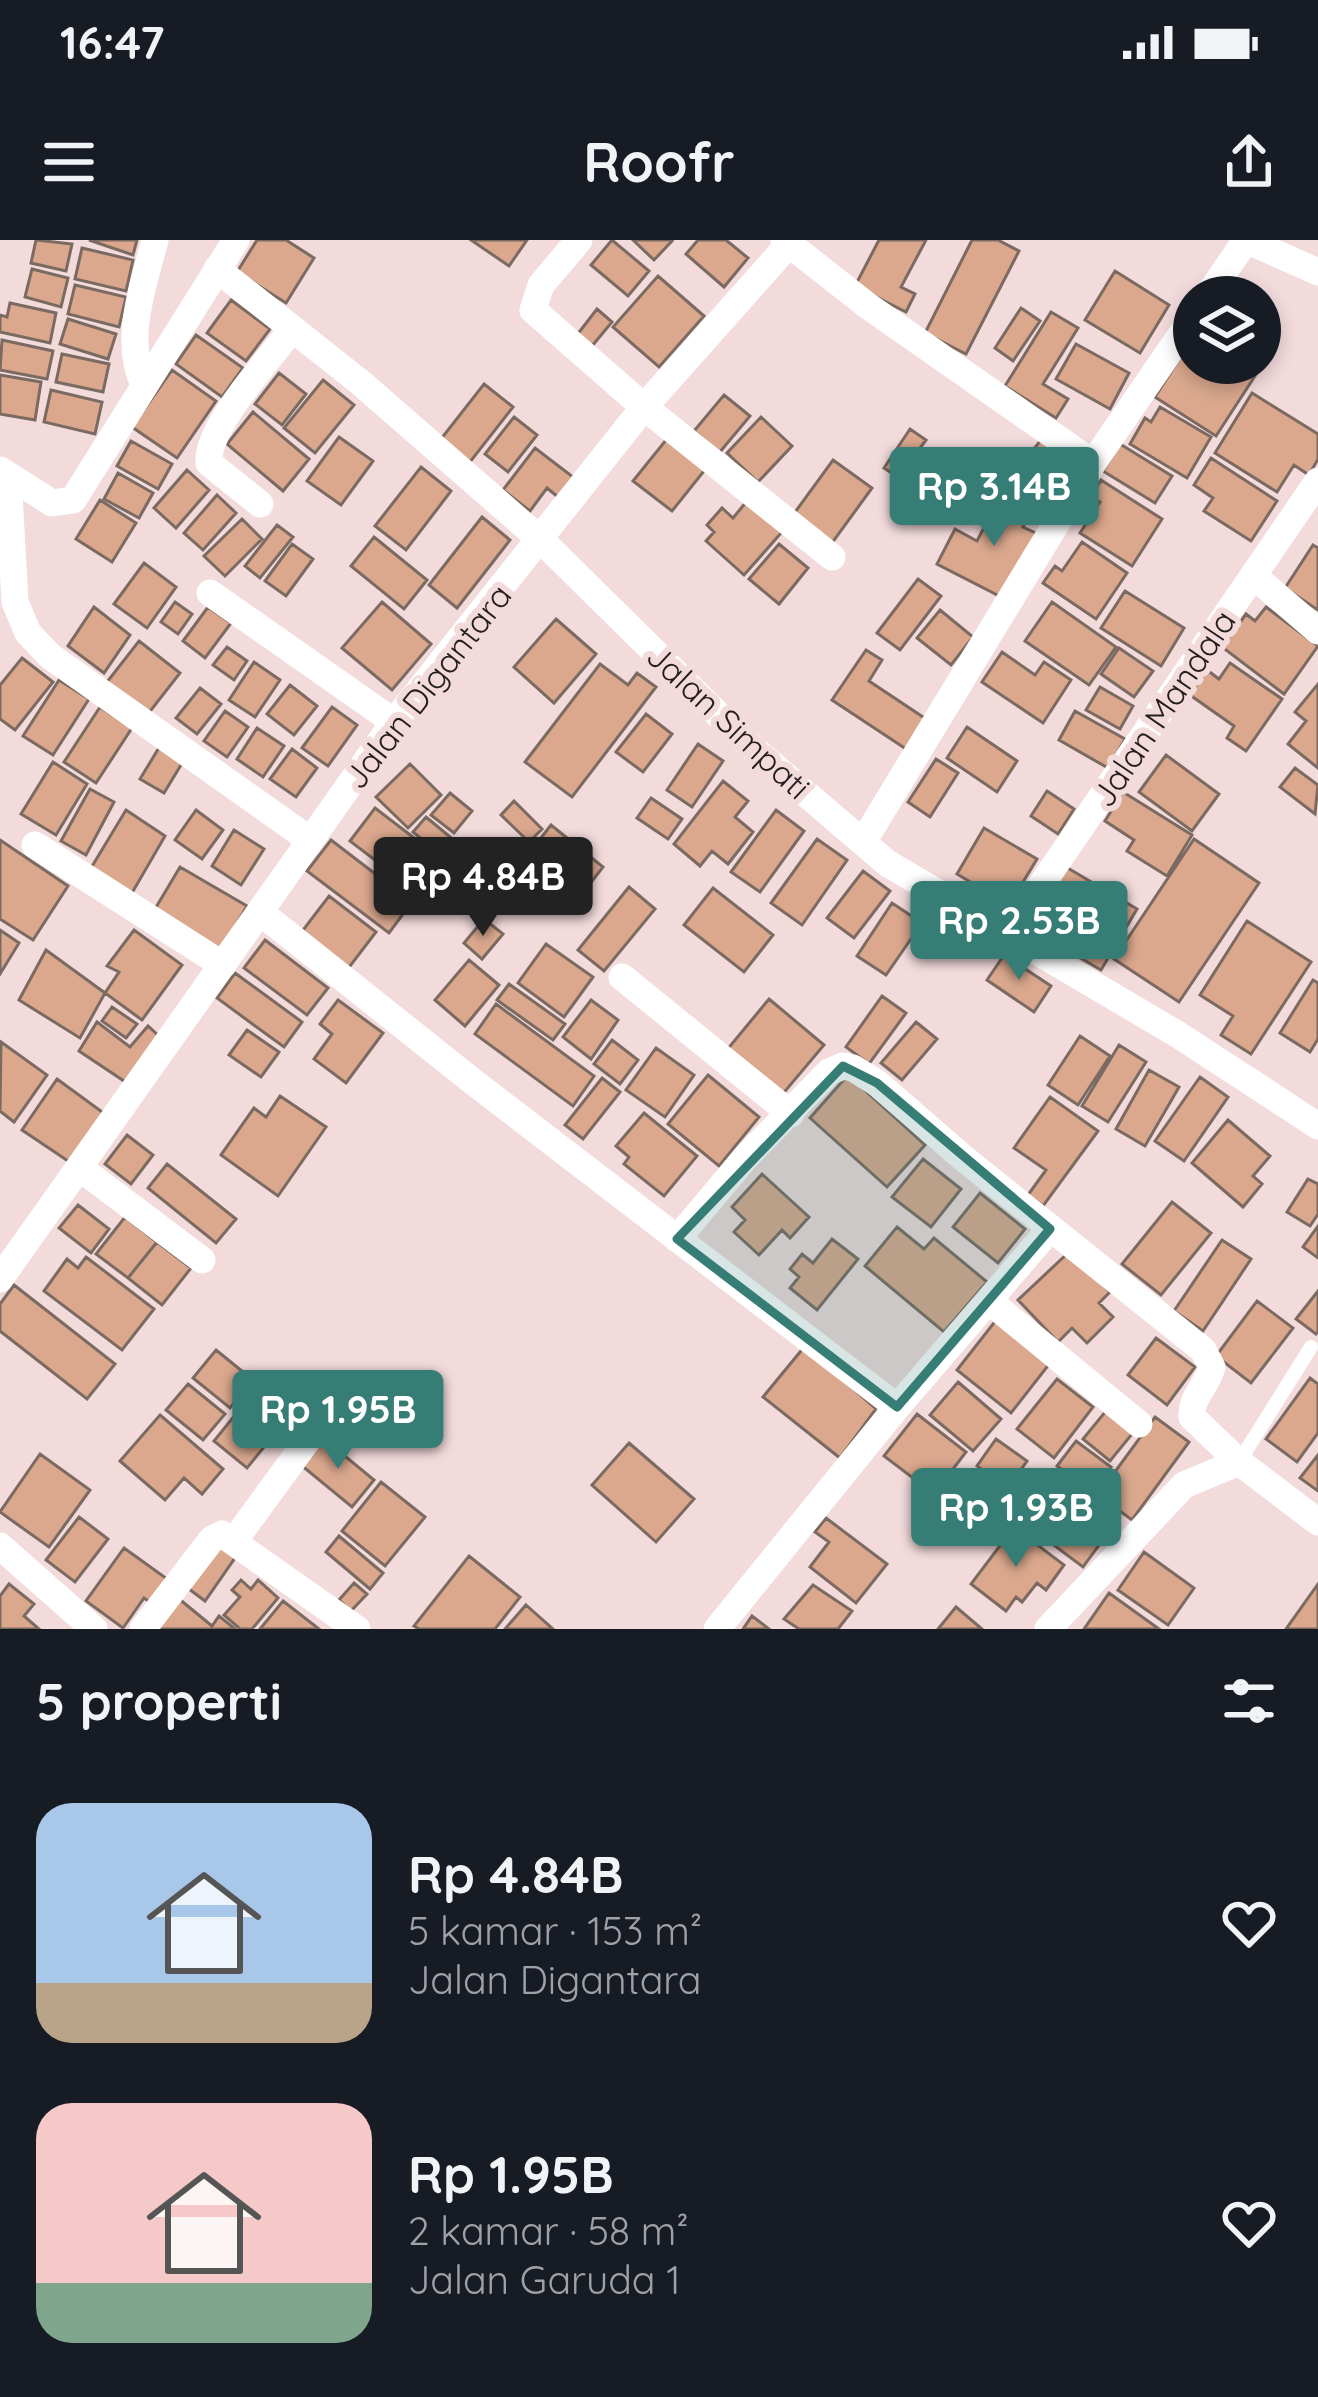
<!DOCTYPE html>
<html lang="id">
<meta charset="utf-8">
<style>
:root{--surface:#171b24;--page:#20242c;--text:#f1f3f6;--muted:#9ea1a6;--accent:#367d76}
body{margin:0;font-family:Quicksand,sans-serif;background:var(--page);color:var(--text);height:100vh;display:flex;flex-direction:column;font-size:45px;white-space:nowrap}
*{box-sizing:border-box;margin:0}
p{font-size:39px;color:var(--muted)}
.icon{flex:none;width:66px;height:66px;fill:none;stroke:currentColor;stroke-width:2;stroke-linecap:round;stroke-linejoin:round}
.map{position:relative;height:1389px;overflow:hidden}
.side{display:flex;flex-direction:column;background:var(--surface);flex:1}
.side>*{flex:none}
.fabs{position:absolute;left:1173px;top:36px;display:grid;gap:24px}
.fabs a{display:grid;place-items:center;width:108px;height:108px;border-radius:50%;background:var(--surface);box-shadow:0 6px 18px #0003;font-size:60px}
.price{position:absolute;translate:-50% -102px;padding:0 27px;border-radius:12px;background:var(--accent);color:#fff;font-size:39px;line-height:78px;filter:drop-shadow(0 3px 6px #0008)}
.price::after{content:'';position:absolute;left:50%;top:72px;width:36px;height:27px;margin-left:-18px;background:inherit;clip-path:polygon(0 0,100% 0,50% 100%)}
.price.selected{background:#222;color:#fff}
ul{padding:0;list-style:none}
li{display:flex;align-items:center;gap:36px;height:300px;padding:0 36px}
li span{display:grid;place-items:center;flex:none;width:336px;height:240px;border-radius:36px;color:#555}
li>.icon{margin-inline-start:auto}
span .icon{width:144px;height:144px;fill:#fffc;stroke-width:1}
li b{font-size:51px}
h2{display:flex;justify-content:space-between;align-items:center;height:144px;padding:0 36px;font-size:51px}
.status{display:flex;justify-content:space-between;align-items:center;height:84px;padding:0 60px;background:var(--surface);direction:ltr}
.status svg{height:33px;fill:currentColor}
header{display:flex;justify-content:space-between;align-items:center;height:156px;padding:0 36px;background:var(--surface);font-size:54px;font-weight:700}
.map>svg:first-child{display:block}
</style>
<div class="status"><b>16:47</b><svg viewBox="0 0 49 12"><path d="M0 12V9h3v3zM5 12V6h3v6zM10 12V3h3v9zM15 12V0h3v12zM26 1h20v11H26zM47 4h2v5h-2z"/></svg></div>
<header><svg class="icon" aria-label="menu" viewBox="0 0 24 24"><path d="M4 6h16M4 12h16M4 18h16"/></svg>Roofr<svg class="icon" aria-label="share" viewBox="0 0 24 24"><path d="M12 15V3M7 8l5-5 5 5M5 13v7h14v-7"/></svg></header>
<div class="map">
<svg width="1318" height="1389" viewBox="0 0 1318 1389">
<rect width="100%" height="100%" fill="#f3dbdc"/>
<path fill="#dba88e" stroke="#7b6a61" stroke-width="3" d="M36,0L72,4L66,31L31,23Z
M89,0H137L133,15Z
M257,0H286L314,18L286,63L237,32Z
M471,0H527L509,26Z
M612,0L649,31L628,56L591,25Z
M633,0H670L672,1L654,20Z
M698,0H726L748,18L724,47L686,14Z
M879,0H926L901,47L915,54L906,72L855,46Z
M972,0H998L1019,11L966,114L925,93Z
M82,8L133,20L126,51L75,39Z
M32,29L68,38L61,67L25,57Z
M1115,31L1169,65L1140,113L1085,80Z
M658,36L704,76L659,127L613,87Z
M75,45L126,57L119,87L68,74Z
M231,60L270,89L246,121L207,93Z
M10,63L56,73L50,103L0,92V75L7,77Z
M1021,68L1040,81L1013,121L995,108Z
M597,69L612,82L587,112L573,100Z
M1051,72L1078,88L1043,144L1068,159L1056,178L1005,146Z
M68,79L116,94L108,119L60,104Z
M196,95L243,128L222,157L176,124Z
M1192,99L1194,123H1260V115L1266,119L1216,196L1155,157Z
M2,100L53,111L47,139L0,130Z
M1076,104L1129,133L1110,169L1056,139Z
M62,114L109,124L103,152L56,142Z
M172,130L216,161L177,218L132,187Z
M279,133L306,154L282,185L255,164Z
M0,135L41,142L35,180L0,174Z
M323,140L354,165L315,213L284,188Z
M484,144L513,167L470,222L441,199Z
M51,150L102,162L95,194L44,182Z
M1252,153L1318,194V219L1309,235L1294,225L1277,252L1215,213Z
M724,155L750,176L719,213L694,191Z
M1160,167L1211,197L1187,238L1130,204L1145,178L1151,182Z
M253,172L309,219L283,251L227,204Z
M514,177L537,195L508,232L485,214Z
M761,177L792,206L758,242L727,213Z
M910,189L926,200L920,208L938,220L918,250L884,228Z
M670,195L708,226L672,271L633,241Z
M1044,196L1066,213L1049,235L1064,246L1044,272L1007,243Z
M339,197L373,221L341,265L307,241Z
M131,201L172,224L158,249L117,226Z
M1120,204L1172,236L1155,263L1103,231Z
M535,208L573,237L558,257L547,248L530,271L503,250Z
M1211,218L1277,261L1251,301L1204,271L1213,258L1194,245Z
M833,220L872,248L832,303L793,275Z
M421,227L451,251L406,310L375,286Z
M187,230L209,250L176,288L154,268Z
M118,233L153,253L139,278L104,259Z
M1101,240L1162,279L1132,326L1080,293L1100,262L1091,257Z
M1003,251L1033,268L1023,287L1040,295L1007,360L937,324L955,289L977,301Z
M217,255L236,273L203,310L184,293Z
M100,260L136,283L112,322L76,299Z
M747,261L782,292L744,335L706,301L714,292L707,285L722,268L733,278Z
M482,277L510,300L457,368L429,345Z
M242,279L262,299L225,336L204,316Z
M277,285L293,297L260,338L245,326Z
M374,297L427,340L404,369L351,326Z
M1082,302L1127,333L1096,379L1043,343L1055,326L1062,331Z
M292,304L313,319L286,356L265,341Z
M779,304L808,328L779,364L749,339Z
M1313,305L1318,308V370L1285,348Z
M144,323L176,347L147,388L114,364Z
M918,339L941,356L900,410L877,393Z
M1125,351L1184,388L1161,426L1101,388Z
M175,362L192,374L178,394L161,382Z
M382,362L431,404L392,450L342,408Z
M1052,362L1116,407L1089,445L1025,401Z
M94,367L130,395L104,433L68,406Z
M208,367L231,383L205,418L183,401Z
M1266,367L1318,406L1284,454L1222,407L1246,374L1255,381Z
M940,370L973,397L951,425L917,398Z
M556,379L596,414L554,463L514,427Z
M139,401L180,433L148,474L107,442Z
M227,407L247,421L234,440L213,425Z
M1119,408L1153,431L1134,457L1101,434Z
M866,410L882,420L869,441L926,479L906,509L832,460Z
M1002,412L1035,435L1044,422L1071,440L1043,483L982,442Z
M22,418L53,442L15,490L0,479V445Z
M254,422L280,440L255,477L229,460Z
M1230,423L1282,459L1246,511L1227,498L1234,486L1190,455L1207,430L1219,439Z
M600,424L628,445L637,433L656,447L572,557L525,522Z
M59,440L89,459L53,515L23,496Z
M1318,444V528L1288,504L1306,481L1295,472Z
M290,445L317,466L294,495L267,474Z
M1100,447L1133,466L1120,489L1086,470Z
M200,448L221,464L197,494L176,478Z
M100,467L132,488L96,543L64,522Z
M332,467L357,485L328,526L302,508Z
M225,471L248,487L227,517L204,501Z
M1075,471L1125,499L1108,528L1059,500Z
M646,474L672,494L643,532L616,512Z
M967,487L1017,521L997,552L947,518Z
M257,488L284,506L263,537L237,519Z
M698,504L723,521L692,567L667,550Z
M160,506L184,520L164,553L140,539Z
M292,509L317,528L296,557L270,539Z
M1166,515L1219,554L1192,591L1139,552Z
M936,519L958,533L930,577L908,562Z
M53,522L87,544L56,595L21,574Z
M410,524L441,555L408,588L376,557Z
M1295,528L1318,545L1315,574L1280,547Z
M723,541L748,561L735,577L753,592L728,624L712,611L700,626L674,604Z
M90,549L114,562L86,615L61,601Z
M1047,551L1074,569L1058,594L1031,576Z
M1123,552L1192,595L1167,636L1127,611L1134,600L1105,581Z
M450,553L472,571L454,593L431,575Z
M651,558L682,579L668,599L637,578Z
M514,561L542,589L529,602L501,575Z
M375,568L443,620L418,653L350,601Z
M126,570L165,596L132,653L91,628Z
M196,570L223,590L202,619L175,600Z
M776,570L804,591L760,652L731,632Z
M426,577L455,601L443,616L413,592Z
M551,585L603,627L582,654L530,612Z
M984,588L1037,619L1009,665L957,634Z
M234,590L264,609L241,645L212,626Z
M817,599L847,620L802,685L771,663Z
M1194,599L1259,643L1179,762L1114,719Z
M0,600L68,646L33,700L0,679Z
M331,600L412,662L389,693L307,631Z
M180,627L247,666L219,714L152,674Z
M542,627L567,647L555,661L530,641Z
M1066,627L1137,669L1101,730L1031,689Z
M863,631L890,651L854,698L827,678Z
M629,647L655,669L604,731L578,710Z
M713,648L773,695L744,732L684,685Z
M329,656L376,692L344,734L297,698Z
M892,663L922,683L886,735L857,716Z
M484,679L503,694L482,719L464,703Z
M1247,681L1311,722L1251,814L1221,795L1233,776L1200,755Z
M0,690L19,703L0,734Z
M134,690L182,725L142,780L105,753L119,732L107,726Z
M265,700L328,748L307,775L244,728Z
M546,704L593,737L564,777L518,743Z
M46,710L105,753L80,798L19,760Z
M1004,715L1051,746L1034,772L987,740Z
M469,720L499,745L465,786L435,760Z
M235,733L302,782L284,807L217,758Z
M1313,740L1318,743V799L1310,812L1280,793Z
M509,744L565,784L553,800L497,760Z
M882,756L906,773L869,824L846,807Z
M769,759L824,805L781,856L726,811Z
M338,760L383,793L346,843L314,819L332,794L320,784Z
M591,760L618,780L591,819L563,797Z
M496,764L594,836L573,866L475,794Z
M112,767L137,784L126,798L102,781Z
M97,782L130,807L148,786L160,797L133,847L79,811Z
M916,782L937,799L902,840L881,823Z
M247,790L279,812L261,837L229,815Z
M1080,796L1110,816L1078,865L1048,845Z
M612,800L638,820L620,844L594,824Z
M1,802L47,835L14,882L0,871Z
M1119,805L1146,822L1108,882L1082,866Z
M656,808L694,835L665,877L626,850Z
M1149,830L1179,847L1145,906L1116,889Z
M708,835L759,877L719,926L668,884Z
M848,835L925,905L887,947L810,878Z
M1200,837L1228,857L1184,921L1155,901Z
M602,838L620,852L583,899L565,885Z
M57,839L105,874L71,923L22,890Z
M280,856L326,887L278,956L221,915L254,868L266,877Z
M1050,857L1098,891L1043,966L1028,955L1046,930L1014,908Z
M644,873L697,916L664,956L624,924L629,917L616,906Z
M1228,880L1270,916L1253,936L1262,944L1243,967L1192,923Z
M127,895L153,915L131,944L105,924Z
M923,919L961,949L931,987L892,957Z
M167,924L236,979L216,1003L148,948Z
M762,934L809,977L790,998L782,990L759,1015L734,992L745,980L732,967Z
M1308,939L1318,944V974L1310,986L1287,972Z
M980,953L1025,989L998,1023L953,987Z
M1172,962L1211,993L1161,1055L1122,1024Z
M78,965L109,989L91,1013L59,988Z
M125,977L157,1002L128,1038L96,1014Z
M1318,986V1018L1303,1007Z
M897,987L924,1009L934,998L987,1042L944,1092L865,1026Z
M832,999L858,1019L817,1070L790,1048L799,1037L790,1029L802,1014L813,1023Z
M1222,1000L1251,1019L1203,1091L1174,1071Z
M157,1002L191,1028L162,1065L128,1038Z
M1070,1011L1110,1052L1099,1063L1113,1077L1087,1103L1072,1088L1058,1102L1018,1060Z
M86,1017L154,1069L122,1110L44,1051L67,1019L78,1028Z
M14,1045L115,1124L87,1159L0,1091V1064Z
M1318,1051V1092L1316,1094L1296,1079Z
M1257,1061L1293,1088L1251,1143L1216,1116Z
M1000,1075L1054,1118L1011,1173L957,1130Z
M1156,1098L1195,1127L1167,1165L1128,1135Z
M805,1106L876,1169L840,1218L763,1157Z
M216,1110L253,1140L230,1168L193,1138Z
M1310,1138L1318,1144V1193L1297,1222L1266,1199Z
M1057,1139L1093,1167L1054,1218L1017,1189Z
M958,1142L1001,1179L973,1211L930,1175Z
M188,1144L225,1174L203,1200L166,1170Z
M256,1149L289,1176L247,1228L214,1201Z
M1110,1166L1137,1188L1110,1221L1083,1199Z
M917,1174L966,1212L934,1254L884,1216Z
M160,1175L223,1229L202,1254L184,1238L165,1260L120,1221Z
M1155,1177L1189,1202L1132,1280L1098,1255Z
M323,1198L374,1240L352,1267L301,1225Z
M996,1199L1027,1221L1008,1248L977,1226Z
M1076,1201L1111,1227L1092,1252L1057,1226Z
M629,1203L694,1259L656,1302L592,1245Z
M40,1214L90,1250L49,1307L0,1272Z
M1318,1215V1251L1300,1238Z
M1054,1231L1119,1278L1083,1327L1019,1279Z
M381,1242L425,1277L385,1326L342,1291Z
M79,1277L108,1299L75,1342L46,1320Z
M826,1278L887,1324L856,1363L810,1327L829,1302L815,1292Z
M1014,1287L1064,1325L1046,1350L1037,1343L1022,1362L1016,1357L1006,1371L971,1344Z
M339,1296L383,1333L370,1349L326,1312Z
M217,1301L237,1315L205,1361L185,1346Z
M124,1308L170,1341L153,1364L144,1358L123,1388L86,1361Z
M1144,1312L1194,1348L1168,1385L1118,1350Z
M469,1316L520,1357L495,1389H419L414,1386Z
M241,1340L251,1349L258,1340L278,1358L252,1389H240L224,1375L240,1357L232,1350Z
M354,1343L367,1354L351,1371L339,1360Z
M9,1344L34,1364L24,1376L39,1389H0V1356Z
M1318,1344V1389H1286Z
M813,1345L852,1371L838,1389H799L784,1379Z
M1109,1353L1159,1389H1084Z
M178,1358L212,1386L219,1376L235,1389H153Z
M283,1361L319,1389H260Z
M526,1365L553,1389H505Z
M956,1367L982,1389H938Z
M752,1376L769,1389H743Z"/>
<g fill="none" stroke-linecap="round" stroke-linejoin="round">
<path stroke="#fff" stroke-width="14" d="M1239,1222L1311,1107"/>
<path stroke="#fff" stroke-width="27" d="M784,0L868,66L1093,223
M1246,0L1318,32
M789,4L644,167L832,317
M217,29L361,143L541,300L747,503L887,623L1177,794L1318,886
M1207,57L1246,0
M144,145C123,99 143,47 155,0
M0,230L52,263L73,260L236,0
M8,235L15,362L28,393L50,416L310,600
M260,264L209,223C206,187 270,119 292,89
M1254,336L1318,391
M210,353L394,482
M863,602L1093,223L1194,76
M35,605L223,725
M260,672L476,844L897,1167
M1007,695L1318,241
M622,737L791,874
M80,928L202,1020
M677,999L746,917L829,832L843,826L853,828L877,843L962,917L1203,1110L1212,1127C1207,1146 1190,1158 1192,1177L1239,1222L1318,1282
M0,1039L394,482L644,167L533,70L541,45L579,0
M989,1061L1139,1184
M234,1301L315,1190
M0,1306L94,1389
M143,1389L212,1299L222,1294L357,1389
M717,1389L897,1167L1050,989
M1048,1389L1184,1245L1239,1222"/>
</g>
<path fill="#367d76" fill-opacity="0.2" stroke="#367d76" stroke-width="9" stroke-linejoin="round" d="M843,826L877,843L1050,989L897,1167L677,999Z"/>
<g text-anchor="middle" dominant-baseline="central" stroke-width="12" stroke-linejoin="round" paint-order="stroke">
<g font-size="33" fill="#241c1d" stroke="#f3dbdc">
<text transform="translate(427 446) rotate(-52)">Jalan Digantara</text>
<text transform="translate(1163 468) rotate(-56)">Jalan Mandala</text>
<text transform="translate(729 481) rotate(43)">Jalan Simpati</text>
</g>
</g>
</svg>
<div class="fabs">
<a><svg class="icon" aria-label="layers" viewBox="0 0 24 24"><path d="M12 4l9 5-9 5-9-5zM3 14l9 5 9-5"/></svg></a>
</div>
<b class="price" style="left:994px;top:309px">Rp 3.14B</b>
<b class="price selected" style="left:483px;top:699px">Rp 4.84B</b>
<b class="price" style="left:1019px;top:743px">Rp 2.53B</b>
<b class="price" style="left:338px;top:1232px">Rp 1.95B</b>
<b class="price" style="left:1016px;top:1330px">Rp 1.93B</b>
</div>
<section class="side">
<h2>5 properti<svg class="icon" aria-label="filters" viewBox="0 0 24 24"><path d="M4 7h16M4 17h16"/><circle cx="9" cy="7" r="2"/><circle cx="15" cy="17" r="2"/></svg></h2>
<ul>
<li><span style="background:linear-gradient(#a9c7e8 75%,#b9a48a 0)"><svg class="icon" aria-label="home" viewBox="0 0 24 24"><path d="M3 11l9-7 9 7M6 9v11h12V9"/></svg></span><div><b>Rp 4.84B</b><p>5 kamar · 153 m²</p><p>Jalan Digantara</p></div><svg class="icon" aria-label="heart" viewBox="0 0 24 24"><path d="M12 20l-8-8c-3-5 5-10 8-4 3-6 11-1 8 4z"/></svg></li>
<li><span style="background:linear-gradient(#f6c9c9 75%,#7fa58c 0)"><svg class="icon" aria-label="home" viewBox="0 0 24 24"><path d="M3 11l9-7 9 7M6 9v11h12V9"/></svg></span><div><b>Rp 1.95B</b><p>2 kamar · 58 m²</p><p>Jalan Garuda 1</p></div><svg class="icon" aria-label="heart" viewBox="0 0 24 24"><path d="M12 20l-8-8c-3-5 5-10 8-4 3-6 11-1 8 4z"/></svg></li>
</ul>
</section>
